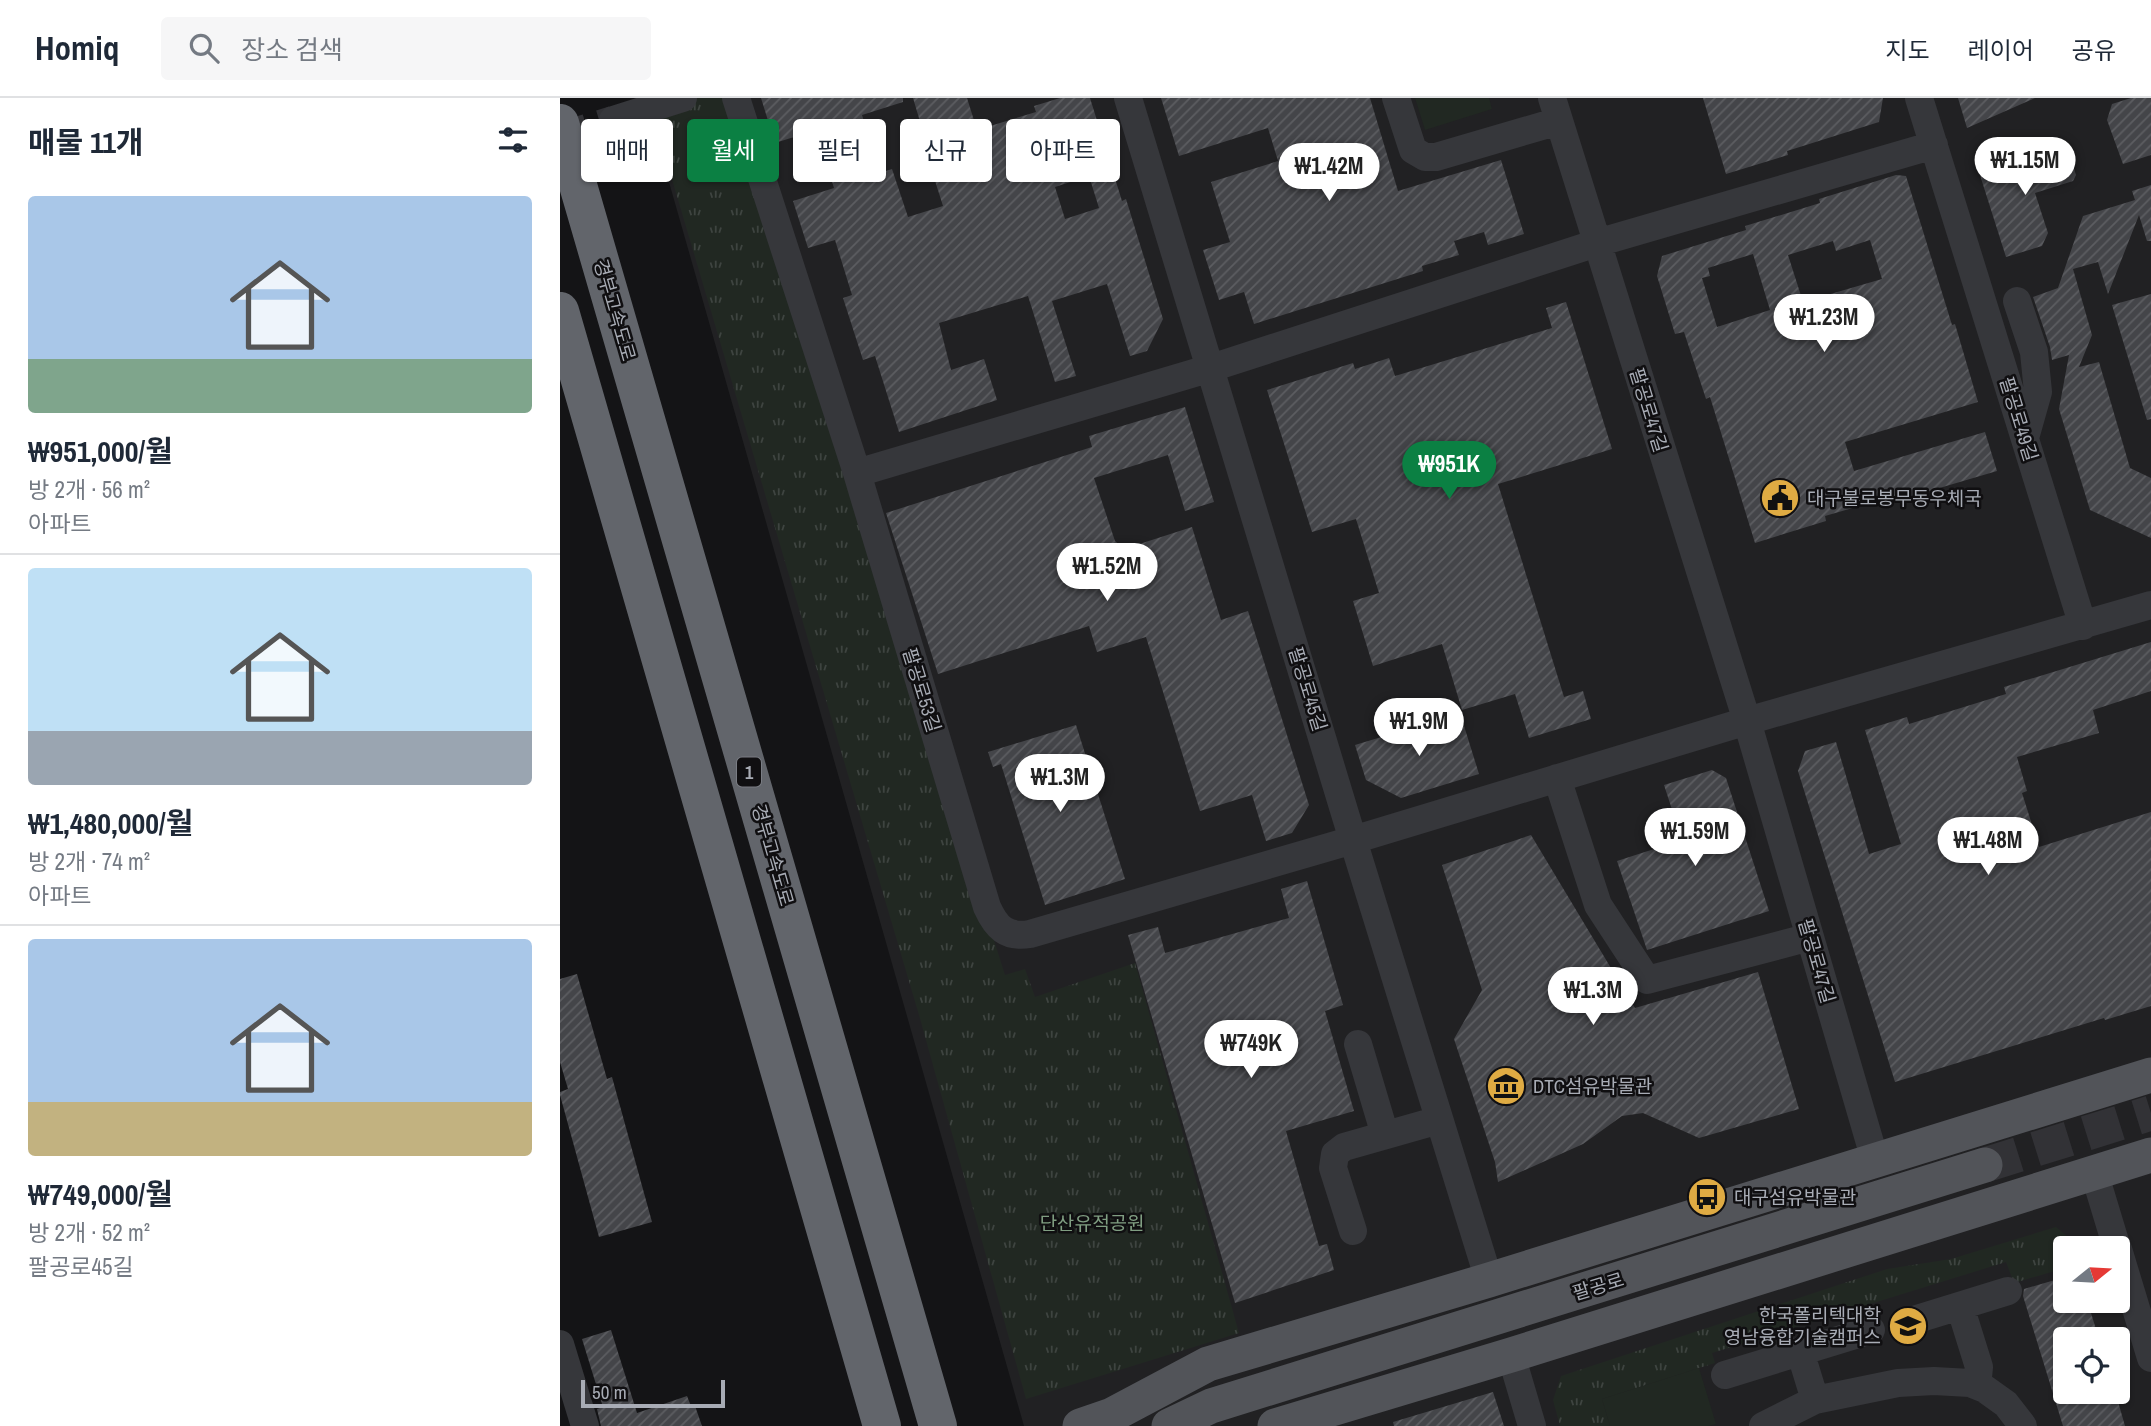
<!DOCTYPE html>
<html lang="ko">
<meta charset="utf-8">
<style>
:root{--surface:#fff;--page:#f6f6f7;--text:#1f2937;--muted:#747a83;--line:#e0e1e3;--accent:#0b8043}
body{margin:0;font-family:"Archivo Narrow","Noto Sans KR",sans-serif;background:var(--page);color:var(--text);height:100vh;display:flex;flex-direction:column;font-size:26px;white-space:nowrap}
*{box-sizing:border-box;margin:0}
p{font-size:23px;color:var(--muted)}
.icon{flex:none;width:38px;height:38px;fill:none;stroke:currentColor;stroke-width:2;stroke-linecap:round;stroke-linejoin:round}
.map{position:relative;flex:1;overflow:hidden}
.panel{display:flex;flex-direction:column;background:var(--surface);width:560px}
.panel>*{flex:none}
.guide{position:absolute;left:21px;top:21px;width:665px;height:63px;display:flex;gap:14px}
.needle{width:46px;rotate:72deg}
.fabs{position:absolute;left:1493px;top:1138px;display:grid;gap:14px}
.fabs a{display:grid;place-items:center;width:77px;height:77px;border-radius:7px;background:var(--surface);box-shadow:0 2px 5px #0004;font-size:35px}
.scale{position:absolute;left:21px;bottom:18px;width:144px;box-sizing:border-box;padding-left:7px;border:4px solid #a8acb5;border-top:0;font-size:19px;line-height:24px;white-space:nowrap;color:#a8acb5;-webkit-text-stroke:5px #100f11;paint-order:stroke}
.price{position:absolute;translate:-50% -60px;padding:0 16px;border-radius:24px;background:#fff;color:#222;font-size:23px;line-height:46px;filter:drop-shadow(0 2px 4px #0008)}
.price::after{content:'';position:absolute;left:50%;top:42px;width:21px;height:16px;margin-left:-10px;background:inherit;clip-path:polygon(0 0,100% 0,50% 100%)}
.price.selected{background:var(--accent);color:#fff}
ul{padding:0;list-style:none}
li{display:grid;align-content:center;gap:14px;height:371px;padding:0 28px}
li+li{border-top:2px solid var(--line)}
li span{display:grid;place-items:center;height:217px;border-radius:7px;color:#555}
li>.icon{margin-inline-start:auto}
span .icon{width:126px;height:126px;fill:#fffc;stroke-width:1}
li b{font-size:30px}
h2{display:flex;justify-content:space-between;align-items:center;height:84px;padding:0 28px;font-size:30px}
.tag{padding:0 24px;border-radius:7px;background:var(--surface);box-shadow:0 2px 5px #0004;font-size:24px;line-height:63px}
.tag.selected{background:var(--accent);color:#fff}
header{display:flex;align-items:center;gap:42px;box-sizing:border-box;height:98px;padding:0 35px;background:var(--surface);border-bottom:2px solid var(--line)}
header strong{font-size:33px}
nav{display:flex;gap:38px;margin-inline-start:auto;font-size:24px}
.search{width:490px;height:63px;background:var(--page);display:flex;align-items:center;gap:18px;box-sizing:border-box;padding:0 24px;border-radius:7px;color:var(--muted);font-size:26px}
main{display:flex;flex:1;min-height:0}
.map>svg:first-child{display:block}
</style>
<header>
<strong>Homiq</strong>
<div class="search"><svg class="icon" aria-label="search" viewBox="0 0 24 24"><circle cx="10" cy="10" r="6"/><path d="M15 15l6 6"/></svg>장소 검색</div>
<nav><a>지도</a><a>레이어</a><a>공유</a></nav>
</header>
<main>
<section class="panel">
<h2>매물 11개<svg class="icon" aria-label="filters" viewBox="0 0 24 24"><path d="M4 7h16M4 17h16"/><circle cx="9" cy="7" r="2"/><circle cx="15" cy="17" r="2"/></svg></h2>
<ul>
<li><span style="background:linear-gradient(#a9c7e8 75%,#7fa58c 0)"><svg class="icon" aria-label="home" viewBox="0 0 24 24"><path d="M3 11l9-7 9 7M6 9v11h12V9"/></svg></span><div><b>₩951,000/월</b><p>방 2개 · 56 m²</p><p>아파트</p></div></li>
<li><span style="background:linear-gradient(#bfe0f5 75%,#9aa5b1 0)"><svg class="icon" aria-label="home" viewBox="0 0 24 24"><path d="M3 11l9-7 9 7M6 9v11h12V9"/></svg></span><div><b>₩1,480,000/월</b><p>방 2개 · 74 m²</p><p>아파트</p></div></li>
<li><span style="background:linear-gradient(#a9c7e8 75%,#c2b280 0)"><svg class="icon" aria-label="home" viewBox="0 0 24 24"><path d="M3 11l9-7 9 7M6 9v11h12V9"/></svg></span><div><b>₩749,000/월</b><p>방 2개 · 52 m²</p><p>팔공로45길</p></div></li>
</ul>
</section>
<div class="map">
<svg width="1591" height="1328" viewBox="0 0 1591 1328">
<defs>
<pattern id="grass-tufts" width="24" height="20" patternUnits="userSpaceOnUse" patternTransform="scale(1.75)"><rect width="24" height="20" fill="#212822"/><path d="M3 7l-1-3M5 7V3M7 7l1-3M15 17l-1-3M17 17v-4M19 17l1-3" fill="none" stroke="#3e4440"/></pattern>
<pattern id="building-hatch" width="6" height="6" patternUnits="userSpaceOnUse" patternTransform="scale(1.75)"><rect width="6" height="6" fill="#444549"/><path d="M-1 1l2-2M0 6l6-6M5 7l2-2" fill="none" stroke="#5c5d61"/></pattern>
</defs>
<rect width="100%" height="100%" fill="#141416"/>
<path fill="#212123" fill-rule="evenodd" d="M85,0H1591V1328H464ZM1505,1150H1558V1202H1505ZM1505,1241H1558V1293H1505Z"/>
<path fill="url(#grass-tufts)" d="M88,0H168L445,877L465,871L475,899L575,865L679,1235L466,1301L359,917Z
M1496,1129L1521,1150H1505V1170L1454,1185L1446,1164L1152,1255L1155,1265L1042,1301L1050,1328H1000L993,1302L1001,1278L1327,1171L1391,1161Z"/>
<path fill="#212822" d="M855,0H929L932,11L865,32Z
M1139,1270L1156,1326L1148,1328H1050L1042,1301Z"/>
<path fill="url(#building-hatch)" fill-rule="evenodd" d="M201,0H343V4L302,17L320,75L332,71L348,119L383,108L364,48L367,47L353,0H407L417,32L476,14L474,8L500,0H530L562,103L566,101L603,221L587,253L570,258L547,186L492,203L516,278L495,284L468,198L379,225L391,272L424,261L437,302L339,334L315,258L303,262L283,200L292,197L275,142L248,150L233,103L274,90L256,32L215,45ZM529,78L539,110L505,121L495,89Z
M601,0H810L838,93L941,62L964,136L928,147L924,134L894,143L899,157L862,168L863,173L694,226L684,194L659,202L643,152L670,144L651,84L718,63L708,30L619,58Z
M1143,0H1323L1319,24L1227,53L1228,57L1166,76Z
M1398,0H1475L1407,30Z
M1571,0H1591V57L1563,66L1547,22L1552,6Z
M1507,48L1516,77L1513,83L1475,95L1488,135L1482,148L1446,159L1419,74Z
M1336,77L1346,78L1392,227L1395,226L1418,304L1285,344L1294,373L1425,334L1437,373L1322,407L1320,402L1265,418L1266,423L1195,445L1150,299L1146,301L1124,234L1115,236L1097,178L1102,158L1186,132L1185,128L1260,105L1259,101ZM1310,142L1322,181L1243,204L1228,157L1273,143L1276,153ZM1193,156L1210,212L1157,229L1142,180L1150,178L1148,170Z
M1591,87V143H1587L1579,117L1548,196L1538,164L1513,171L1532,237L1519,269L1539,264L1570,370L1591,380V440L1530,412L1499,311L1509,257L1492,262L1490,249L1473,199L1498,190L1523,118L1575,102L1572,93Z
M1591,196V321L1587,322L1552,207Z
M1006,204L1052,351L938,386L1004,599L1023,593L1031,621L969,640L955,596L902,612L882,546L813,568L793,503L819,495L796,421L752,434L707,292L793,265L795,271L829,260L835,278L992,230L986,210Z
M625,309L654,404L625,413L608,357L534,380L555,443L564,451L632,429L661,522L688,513L749,707L732,735L706,743L692,697L640,713L586,539L537,554L529,528L378,576L326,415L532,349L529,338Z
M1591,544V593L1533,612L1539,635L1457,659L1467,693L1462,695L1479,749L1591,714V908L1545,922L1544,920L1335,984L1238,673L1245,653L1276,644L1309,756L1341,746L1305,632L1347,619L1349,626L1446,596L1444,589Z
M900,615L919,676L841,700L806,682L795,647Z
M516,627L565,781L485,807L441,666L433,669L428,654Z
M1152,672L1166,680L1209,813L1087,852L1057,763L1122,742L1104,687Z
M971,737L1075,910L1198,874L1239,1011L1139,1040L1083,1015L1062,1018L1023,1046L938,1084L935,1064L894,941L922,892L882,767Z
M747,783L783,907L765,913L794,1013L726,1033L759,1148L767,1146L774,1172L675,1205L568,837L598,829L605,855L729,820L721,791Z
M17,876L47,981L52,979L92,1124L39,1139L0,997V994L8,991L0,964V881Z
M1505,1179V1202H1527L1539,1241H1505V1293H1555L1565,1328H1503L1463,1198L1464,1191Z
M51,1232L77,1315L127,1298L131,1308H135L142,1328H41L37,1311L43,1309L22,1241Z
M933,1294L944,1328H834L833,1324Z"/>
<g fill="none" stroke-linecap="round" stroke-linejoin="round">
<path stroke="#323236" stroke-width="28" stroke-dasharray="28 14" stroke-linecap="butt" d="M0,38L53,22"/>
<path stroke="#323236" stroke-width="35" stroke-dasharray="35 18" stroke-linecap="butt" d="M1425,1067L1591,1015"/>
<path stroke="#36373b" stroke-width="28" d="M176,0L297,375L427,809C436,829 446,840 470,836L793,742L1187,623L1591,507
M568,0L793,742L929,1182
M836,0L853,52L865,59H876L999,23
M992,0L1187,623L1315,1062
M1359,0L1523,528
M53,22L123,0
M1457,203L1474,254L1478,294L1465,340
M297,375L651,270L1037,145L1374,47
M997,680L1038,807L1087,882L1250,839
M798,946L825,1037
M1534,1074L1557,1150
M793,1133L773,1070L775,1056L784,1049L879,1022
M1558,1151L1591,1260
M1400,1208L1419,1269L1418,1279L1410,1285
M1354,1222L1448,1193
M0,1246L25,1328
M1240,1253L1255,1302
M951,1257L972,1328
M1165,1277L1311,1232
M1203,1328L1255,1302L1338,1285L1374,1283L1410,1285L1425,1291L1446,1306L1463,1328"/>
<path stroke="#525459" stroke-width="35" d="M520,1328L552,1317L648,1266L929,1182L1591,977
M609,1328L651,1308L1425,1067
M715,1328L951,1257L1591,1057"/>
<path stroke="#62656b" stroke-width="38" d="M0,25L378,1328
M0,213L322,1328"/>
</g>
<defs>
<g id="civic-disc" transform="scale(2.0125)"><circle r="9.5" fill="#dfab43" stroke="#100f11"/><path d="M-.6-6.5H3V-4.5H.6V-3L4-1V1h2V6H-6V1h2V-1L-.6-3ZM-1.2 2.5V6h2.4V2.5Z" fill="#111"/></g>
<g id="museum-disc" transform="scale(2.0125)"><circle r="9.5" fill="#dfab43" stroke="#100f11"/><path d="M0-6L6-3V-2H-6V-3ZM-5-1h2V3h-2ZM-1-1h2V3h-2ZM3-1h2V3H3ZM-6 4H6V6H-6Z" fill="#111"/></g>
<g id="bus-disc" transform="scale(2.0125)"><circle r="9.5" fill="#dfab43" stroke="#100f11"/><path d="M-5-6H5V4H4V6H2V4H-2V6H-4V4H-5ZM-3.5-4V0h7V-4ZM-3.5 1.2v1.5H-2V1.2ZM2 1.2v1.5H3.5V1.2Z" fill="#111"/></g>
<g id="university-disc" transform="scale(2.0125)"><circle r="9.5" fill="#dfab43" stroke="#100f11"/><path d="M0-5L7-2L0 1L-7-2ZM-4 1L0 2.5L4 1V4Q0 6-4 4Z" fill="#111"/></g>
</defs>
<g fill-rule="evenodd">
<use href="#civic-disc" x="1220" y="400"/>
<use href="#museum-disc" x="946" y="988"/>
<use href="#bus-disc" x="1147" y="1099"/>
<use href="#university-disc" x="1348" y="1228"/>
</g>
<g text-anchor="middle" dominant-baseline="central" stroke-width="5" stroke-linejoin="round" paint-order="stroke">
<rect fill="#100f11" stroke="#7a7d84" stroke-width="2" x="177" y="659.5" width="24" height="29" rx="5"/>
<g font-size="18" font-weight="bold" fill="#a8acb5">
<text x="189" y="674">1</text>
</g>
<g font-size="19" fill="#a8acb5" stroke="#100f11">
<text transform="translate(55 212) rotate(74)">경부고속도로</text>
<text transform="translate(1089 312) rotate(73)">팔공로47길</text>
<text transform="translate(1459 321) rotate(73)">팔공로49길</text>
<text transform="translate(748 591) rotate(73)">팔공로45길</text>
<text transform="translate(362 592) rotate(73)">팔공로53길</text>
<text transform="translate(213 757) rotate(74)">경부고속도로</text>
<text transform="translate(1257 863) rotate(74)">팔공로47길</text>
<text transform="translate(1038 1188) rotate(-17)">팔공로</text>
</g>
<g font-size="19" fill="#a8acb5" stroke="#100f11" text-anchor="start">
<text x="1247" y="400">대구불로봉무동우체국</text>
<text x="973" y="988">DTC섬유박물관</text>
<text x="1174" y="1099">대구섬유박물관</text>
<text x="1321" y="1217" text-anchor="end">한국폴리텍대학<tspan x="1321" dy="22">영남융합기술캠퍼스</tspan></text>
</g>
<g font-size="19" fill="#809e82" stroke="#100f11">
<text x="532" y="1125">단산유적공원</text>
</g>
</g>
</svg>
<div class="fabs">
<a><svg class="needle" viewBox="-14 -14 28 28"><path d="M0-13l5 13h-10z" fill="#e53935"/><path d="M0 13l5-13h-10z" fill="#747a83"/></svg></a>
<a><svg class="icon" aria-label="locate" viewBox="0 0 24 24"><circle cx="12" cy="12" r="6"/><path d="M12 2v4M12 18v4M2 12h4M18 12h4"/></svg></a>
</div>
<div class="scale">50 m</div>
<b class="price" style="left:1465px;top:99px">₩1.15M</b>
<b class="price" style="left:769px;top:105px">₩1.42M</b>
<b class="price" style="left:1264px;top:256px">₩1.23M</b>
<b class="price selected" style="left:889px;top:403px">₩951K</b>
<b class="price" style="left:547px;top:505px">₩1.52M</b>
<b class="price" style="left:859px;top:660px">₩1.9M</b>
<b class="price" style="left:500px;top:716px">₩1.3M</b>
<b class="price" style="left:1135px;top:770px">₩1.59M</b>
<b class="price" style="left:1428px;top:779px">₩1.48M</b>
<b class="price" style="left:1033px;top:929px">₩1.3M</b>
<b class="price" style="left:691px;top:982px">₩749K</b>
<div class="guide">
<a class="tag">매매</a>
<a class="tag selected">월세</a>
<a class="tag">필터</a>
<a class="tag">신규</a>
<a class="tag">아파트</a>
</div>
</div>
</main>
